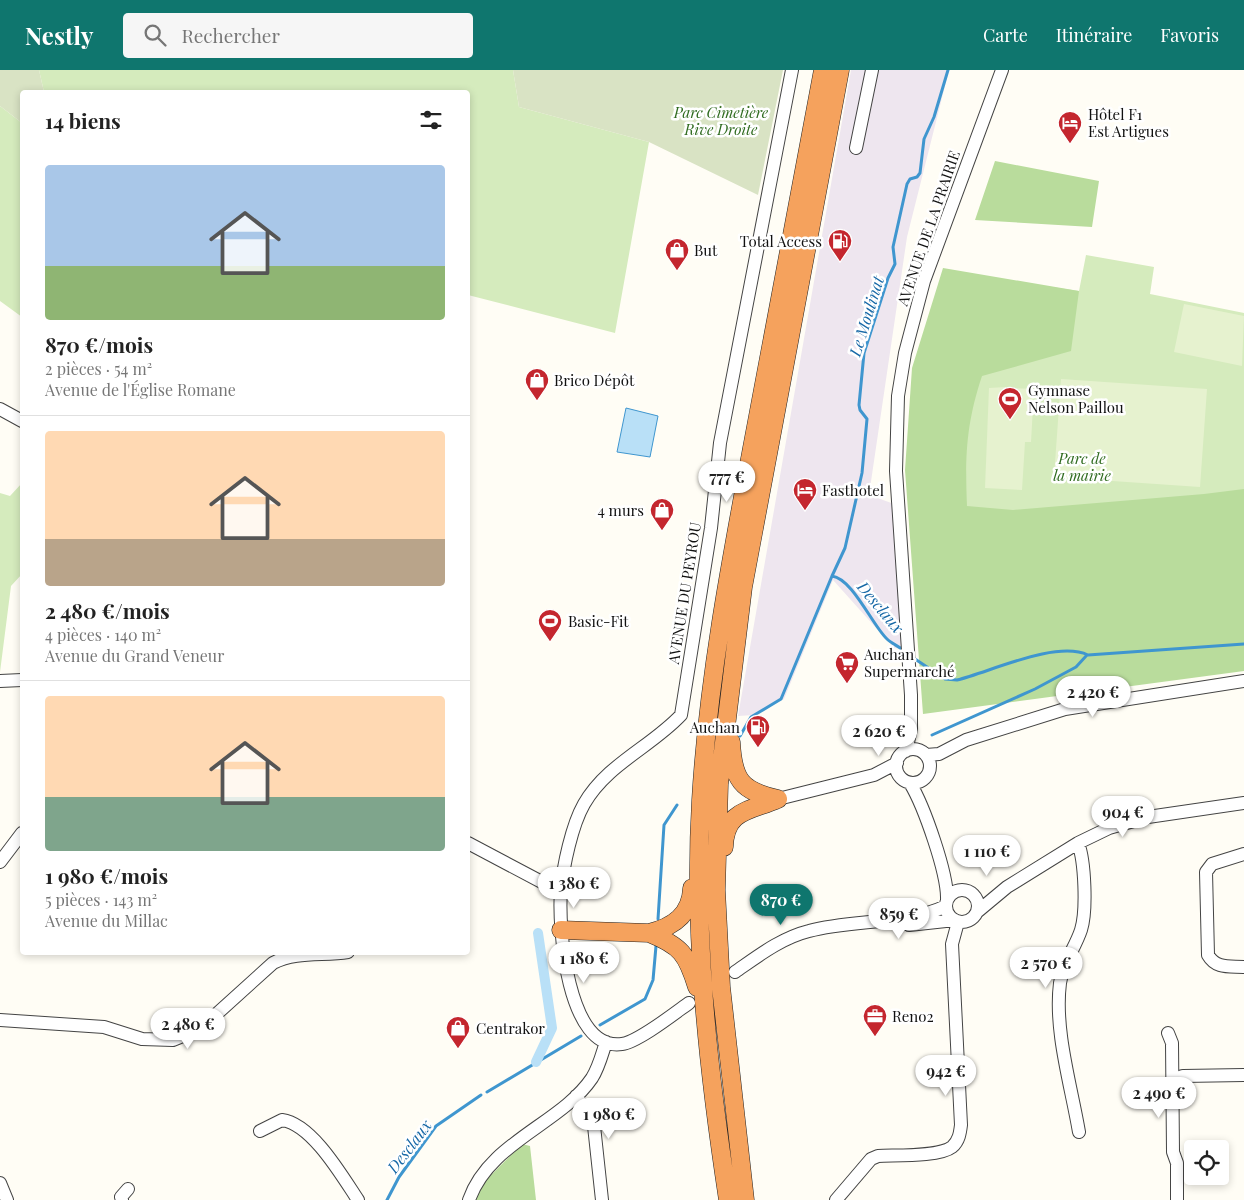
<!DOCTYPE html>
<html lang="fr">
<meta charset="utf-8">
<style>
:root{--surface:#fff;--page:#f6f6f6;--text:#222;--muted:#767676;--line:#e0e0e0;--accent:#0f766e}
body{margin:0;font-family:"Playfair Display",serif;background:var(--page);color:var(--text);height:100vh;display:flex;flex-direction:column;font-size:19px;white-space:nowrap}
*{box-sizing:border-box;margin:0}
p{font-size:16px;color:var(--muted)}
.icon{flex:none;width:28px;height:28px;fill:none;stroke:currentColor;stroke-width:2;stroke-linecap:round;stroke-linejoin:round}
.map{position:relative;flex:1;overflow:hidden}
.drawer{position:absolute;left:20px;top:20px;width:450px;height:865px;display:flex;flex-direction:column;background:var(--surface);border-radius:5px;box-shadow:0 2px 8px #0003}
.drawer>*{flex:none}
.fabs{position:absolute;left:1184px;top:1070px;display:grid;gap:10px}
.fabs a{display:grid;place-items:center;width:45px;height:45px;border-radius:5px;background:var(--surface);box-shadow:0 2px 8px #0003;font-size:25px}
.price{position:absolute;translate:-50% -42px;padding:0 11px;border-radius:18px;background:#fff;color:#222;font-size:16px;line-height:32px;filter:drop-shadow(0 1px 2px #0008)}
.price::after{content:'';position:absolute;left:50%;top:30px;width:15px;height:11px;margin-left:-8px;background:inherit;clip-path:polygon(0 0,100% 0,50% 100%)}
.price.current{background:var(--accent);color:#fff}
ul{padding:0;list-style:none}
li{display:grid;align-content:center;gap:10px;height:265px;padding:0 25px}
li+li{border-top:1px solid var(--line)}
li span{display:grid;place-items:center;height:155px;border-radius:5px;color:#555}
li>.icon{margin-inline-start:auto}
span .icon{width:90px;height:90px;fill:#fffc;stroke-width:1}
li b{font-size:21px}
h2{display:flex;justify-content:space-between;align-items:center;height:60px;padding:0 25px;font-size:21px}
header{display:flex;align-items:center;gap:30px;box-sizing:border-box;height:70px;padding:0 25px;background:var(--accent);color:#fff}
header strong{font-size:24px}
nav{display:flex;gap:28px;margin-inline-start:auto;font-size:18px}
.search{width:350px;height:45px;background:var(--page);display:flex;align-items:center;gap:12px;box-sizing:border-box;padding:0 18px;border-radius:5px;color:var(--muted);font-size:19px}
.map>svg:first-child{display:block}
</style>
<header>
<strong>Nestly</strong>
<div class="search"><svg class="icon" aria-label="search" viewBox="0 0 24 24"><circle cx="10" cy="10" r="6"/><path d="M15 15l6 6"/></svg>Rechercher</div>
<nav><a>Carte</a><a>Itinéraire</a><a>Favoris</a></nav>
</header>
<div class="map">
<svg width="1244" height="1130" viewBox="0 0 1244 1130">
<rect width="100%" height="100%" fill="#fffdf5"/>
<path fill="#eee6ef" d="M851,0H949L907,167L869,425L897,435L907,579L894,578L833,510L784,629L754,645L738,646Z"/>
<path fill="#d5ebbd" d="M39,0H513L519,37L649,72L615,263L468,225V22H44Z
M0,36L22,53V247L0,231Z
M1086,185L1154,197L1150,224L1244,243V572L926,497L943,201L1079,221Z
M22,413V504L11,516L0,602V423L10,426Z"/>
<path fill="#b9dc9c" d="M995,91L1099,111L1092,157L975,150Z
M943,198L1079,221L1071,281L982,306C966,354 965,387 967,436L1013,440L1204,424L1244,419V601L923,644L905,400L912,298Z
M522,1074L530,1076L536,1130H476L480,1116Z"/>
<path fill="#d9e3c4" d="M0,0H39L44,22H22V53L0,36Z
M513,0H783L758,125L649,72L519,37Z"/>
<path fill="#e6f2cf" d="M1184,234L1244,246L1242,296L1174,282Z
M1061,309L1207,319L1200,417L1054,407Z
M1006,317V327H1010L1011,318L1034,319L1031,372H1025L1022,420L985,418L989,318Z"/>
<path fill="#b9e0f7" stroke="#3f96cf" d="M626,338L658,346L650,387L617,382Z"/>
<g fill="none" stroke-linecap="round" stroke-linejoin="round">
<path stroke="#3f96cf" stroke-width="3" d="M832,506L845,478L862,403L867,349L860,340L859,335L864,283L888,208L895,194L893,177L907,114L910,109L917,107L920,103L924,69L934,47L948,0
M912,587L945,609L957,610C990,602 1056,570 1088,585L1244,574
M932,665L1035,619L1076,597L1087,585
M740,666L751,647L781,629L832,506C853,509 872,555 887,569C891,573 898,576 903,580
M658,849L664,755L677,735
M600,955L645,929L653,910L656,876
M487,1022L581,966
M387,1130L399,1107L436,1056L481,1025"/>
<path stroke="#b9e0f7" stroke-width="10" d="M536,992L552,958L538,863"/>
<g stroke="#444" stroke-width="14">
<path id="minor" d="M856,78L872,0
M0,339L22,351
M0,611L22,610
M896 696a17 17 0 1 1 34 0a17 17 0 1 1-34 0Z
M906,681L911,659V625L896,401L898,326L905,283L924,211L1002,0
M926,685L939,684L966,670L1065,639L1244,611
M910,713C924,736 948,804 947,830
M778,729L874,705L897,693
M468,773L553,818L561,819
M1078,773C1085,791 1087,841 1081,860C1075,878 1063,893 1060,913C1054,960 1071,1015 1079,1062
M1244,784L1212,794L1206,802L1208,885C1216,899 1229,896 1244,897
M0,792L22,763
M946 836a16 16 0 1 1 32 0a16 16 0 1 1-32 0Z
M977,842L1007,817L1078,773L1109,758L1148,747L1244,733
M909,855L955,850
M735,902C758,886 781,868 809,861C852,849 906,855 946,836
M689,933C675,943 638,972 622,974C567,982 558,857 561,821C563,796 572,755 584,734C607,694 651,677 681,645L711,458L720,373L792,0
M0,950L104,957L142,969L173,970L200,959L273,893C296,881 323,886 348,882
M1168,963L1172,973L1173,1082L1177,1093V1130
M1174,1009L1183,1006L1244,1005
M576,1026L589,1044L594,1056L602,1130
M260,1061L282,1050C312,1054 342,1106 358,1130
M0,1113L7,1130
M122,1130L121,1127L128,1119
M469,1130C489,1072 561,1054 592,1008C599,997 602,984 606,972
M836,1130L871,1089L878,1086C895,1085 939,1087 952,1077C959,1071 960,1063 961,1055L952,874L958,852"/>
</g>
<g stroke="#222" stroke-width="19">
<path id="highway" d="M731,672C733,710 741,721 778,729
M724,777C725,739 751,741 778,729
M561,860L649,863C673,857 691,845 692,818
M649,863C681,876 687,884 697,917
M728,1130C708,999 693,863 701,730C708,611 730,495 752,378C775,252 799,126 823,0
M745,1130L721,917L716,820L719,714L743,517L840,0"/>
</g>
<use href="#minor" stroke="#fff" stroke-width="12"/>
<use href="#highway" stroke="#f5a25d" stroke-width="18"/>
</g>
<defs>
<g id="hotel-pin" transform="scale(1.25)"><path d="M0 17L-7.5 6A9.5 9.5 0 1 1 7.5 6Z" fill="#c4262e" stroke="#fff"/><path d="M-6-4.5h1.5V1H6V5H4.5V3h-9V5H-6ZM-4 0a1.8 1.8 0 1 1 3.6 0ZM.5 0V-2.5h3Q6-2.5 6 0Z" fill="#fff"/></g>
<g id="fuel-pin" transform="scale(1.25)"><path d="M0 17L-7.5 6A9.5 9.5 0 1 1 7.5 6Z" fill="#c4262e" stroke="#fff"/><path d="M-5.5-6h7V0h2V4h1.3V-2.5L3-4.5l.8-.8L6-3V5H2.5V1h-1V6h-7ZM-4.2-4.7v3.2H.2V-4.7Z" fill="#fff"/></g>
<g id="shop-pin" transform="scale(1.25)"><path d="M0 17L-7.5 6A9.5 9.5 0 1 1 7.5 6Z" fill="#c4262e" stroke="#fff"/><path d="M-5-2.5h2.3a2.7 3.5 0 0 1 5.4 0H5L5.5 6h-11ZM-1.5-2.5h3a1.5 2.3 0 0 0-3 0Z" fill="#fff"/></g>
<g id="stadium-pin" transform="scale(1.25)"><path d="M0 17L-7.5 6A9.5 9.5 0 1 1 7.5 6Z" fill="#c4262e" stroke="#fff"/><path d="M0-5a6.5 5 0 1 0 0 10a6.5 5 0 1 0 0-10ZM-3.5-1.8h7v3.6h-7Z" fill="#fff"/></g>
<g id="supermarket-pin" transform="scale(1.25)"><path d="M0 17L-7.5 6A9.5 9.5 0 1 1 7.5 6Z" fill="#c4262e" stroke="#fff"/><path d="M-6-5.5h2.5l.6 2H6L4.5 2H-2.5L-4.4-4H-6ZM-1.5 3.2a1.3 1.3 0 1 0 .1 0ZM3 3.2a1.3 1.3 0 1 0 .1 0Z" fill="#fff"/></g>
<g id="office-pin" transform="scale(1.25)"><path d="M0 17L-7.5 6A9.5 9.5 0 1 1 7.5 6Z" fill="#c4262e" stroke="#fff"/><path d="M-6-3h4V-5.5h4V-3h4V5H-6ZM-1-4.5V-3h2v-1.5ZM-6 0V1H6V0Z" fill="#fff"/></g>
</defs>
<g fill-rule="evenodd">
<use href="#hotel-pin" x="1070" y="53"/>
<use href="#fuel-pin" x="840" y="171"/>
<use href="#shop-pin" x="677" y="180"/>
<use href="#shop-pin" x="537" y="310"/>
<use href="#stadium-pin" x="1010" y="329"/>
<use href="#hotel-pin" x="805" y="420"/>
<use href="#shop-pin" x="662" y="440"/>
<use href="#stadium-pin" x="550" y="551"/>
<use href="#supermarket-pin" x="847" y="593"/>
<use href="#fuel-pin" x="758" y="657"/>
<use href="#office-pin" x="875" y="946"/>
<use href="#shop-pin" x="458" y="958"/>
</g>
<g text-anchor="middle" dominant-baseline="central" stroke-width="5" stroke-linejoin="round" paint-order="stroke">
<g font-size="15" font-style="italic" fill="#2f6b1f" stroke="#fff">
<text x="721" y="42">Parc Cimetière<tspan x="721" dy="17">Rive Droite</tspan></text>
<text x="1082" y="388">Parc de<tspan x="1082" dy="17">la mairie</tspan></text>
</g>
<g font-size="15" fill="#111" stroke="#fff" text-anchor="start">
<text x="1088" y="44">Hôtel F1<tspan x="1088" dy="17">Est Artigues</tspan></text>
<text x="822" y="171" text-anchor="end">Total Access</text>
<text x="694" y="180">But</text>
<text x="554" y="310">Brico Dépôt</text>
<text x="1028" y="320">Gymnase<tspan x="1028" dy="17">Nelson Paillou</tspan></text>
<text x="822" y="420">Fasthotel</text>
<text x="644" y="440" text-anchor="end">4 murs</text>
<text x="568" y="551">Basic-Fit</text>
<text x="864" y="584">Auchan<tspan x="864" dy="17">Supermarché</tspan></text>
<text x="740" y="657" text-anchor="end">Auchan</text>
<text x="892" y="946">Reno2</text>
<text x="476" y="958">Centrakor</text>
</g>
<g font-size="15" fill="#111" stroke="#fff">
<text transform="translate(928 158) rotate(-71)">AVENUE DE LA PRAIRIE</text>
<text transform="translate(684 523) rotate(-81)">AVENUE DU PEYROU</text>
</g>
<g font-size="16" font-style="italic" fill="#1768a6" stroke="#fff">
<text transform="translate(866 246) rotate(-73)">Le Moulinat</text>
<text transform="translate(881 537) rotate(50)">Desclaux</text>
<text transform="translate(409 1076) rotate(-53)">Desclaux</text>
</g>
</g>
</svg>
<div class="fabs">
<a><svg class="icon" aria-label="locate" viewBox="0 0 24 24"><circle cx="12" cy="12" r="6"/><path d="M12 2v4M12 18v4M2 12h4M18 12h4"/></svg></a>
</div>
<b class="price" style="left:727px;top:433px">777 €</b>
<b class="price" style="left:1093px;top:648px">2 420 €</b>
<b class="price" style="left:879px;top:687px">2 620 €</b>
<b class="price" style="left:1123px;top:768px">904 €</b>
<b class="price" style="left:987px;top:807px">1 110 €</b>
<b class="price" style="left:574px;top:839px">1 380 €</b>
<b class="price current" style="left:781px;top:856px">870 €</b>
<b class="price" style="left:899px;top:870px">859 €</b>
<b class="price" style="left:584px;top:914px">1 180 €</b>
<b class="price" style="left:1046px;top:919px">2 570 €</b>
<b class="price" style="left:188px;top:980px">2 480 €</b>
<b class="price" style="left:946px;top:1027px">942 €</b>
<b class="price" style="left:1159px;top:1049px">2 490 €</b>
<b class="price" style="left:609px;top:1070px">1 980 €</b>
<section class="drawer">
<h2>14 biens<svg class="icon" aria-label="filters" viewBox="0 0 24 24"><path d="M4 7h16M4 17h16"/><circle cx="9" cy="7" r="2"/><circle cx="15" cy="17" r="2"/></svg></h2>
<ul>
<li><span style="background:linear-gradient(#a9c7e8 65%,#8fb573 0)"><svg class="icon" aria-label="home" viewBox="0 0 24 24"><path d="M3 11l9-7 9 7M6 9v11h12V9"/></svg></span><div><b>870 €/mois</b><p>2 pièces · 54 m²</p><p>Avenue de l'Église Romane</p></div></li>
<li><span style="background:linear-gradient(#ffd9b3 70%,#b9a48a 0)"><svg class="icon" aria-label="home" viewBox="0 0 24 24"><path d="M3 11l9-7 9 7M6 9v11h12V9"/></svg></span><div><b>2 480 €/mois</b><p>4 pièces · 140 m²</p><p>Avenue du Grand Veneur</p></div></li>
<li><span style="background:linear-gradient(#ffd9b3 65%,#7fa58c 0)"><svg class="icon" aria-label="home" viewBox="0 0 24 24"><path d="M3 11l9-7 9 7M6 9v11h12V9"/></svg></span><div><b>1 980 €/mois</b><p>5 pièces · 143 m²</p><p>Avenue du Millac</p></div></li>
</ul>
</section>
</div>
